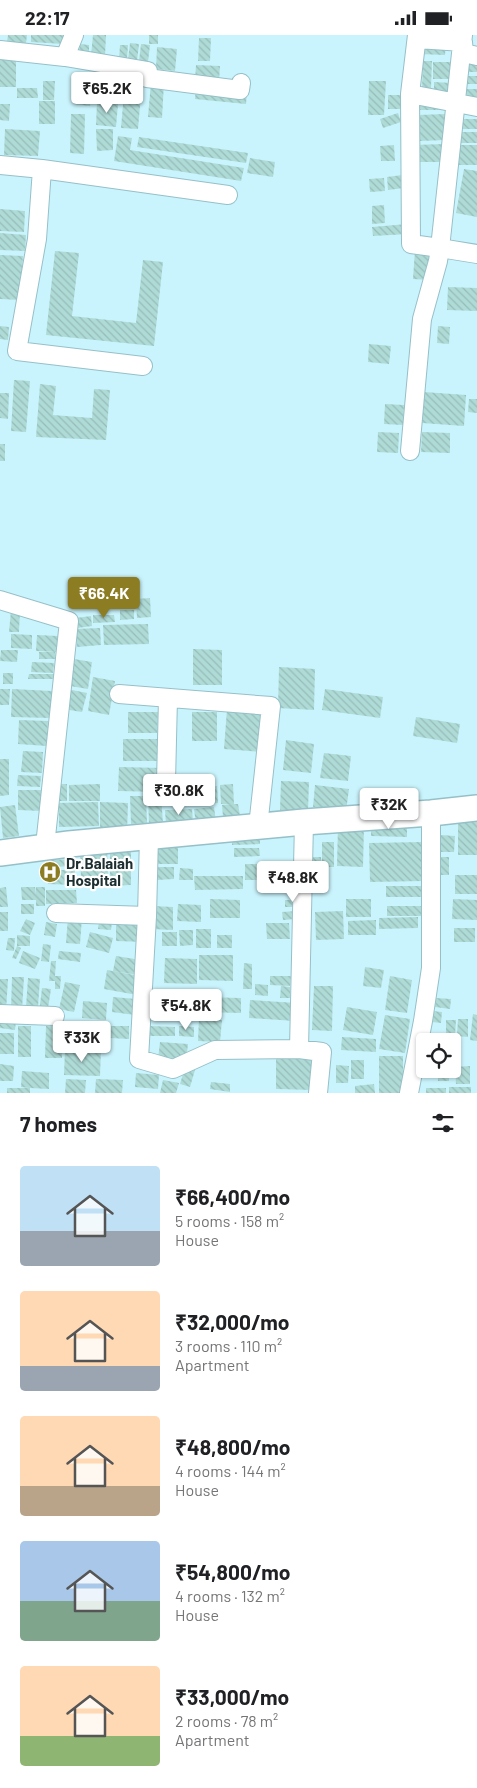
<!DOCTYPE html>
<meta charset="utf-8">
<style>
:root{--surface:#fff;--page:#f6f6f6;--text:#202124;--muted:#757577;--accent:#8c7c22}
body{margin:0;font-family:Barlow,sans-serif;background:var(--page);color:var(--text);height:100vh;display:flex;flex-direction:column;font-size:19px;white-space:nowrap}
*{box-sizing:border-box;margin:0}
p{font-size:16px;color:var(--muted)}
.icon{flex:none;width:28px;height:28px;fill:none;stroke:currentColor;stroke-width:2;stroke-linecap:round;stroke-linejoin:round}
.map{position:relative;height:1058px;overflow:hidden}
.drawer{display:flex;flex-direction:column;background:var(--surface);flex:1}
.drawer>*{flex:none}
.tools{position:absolute;left:416px;top:998px;display:grid;gap:10px}
.tools a{display:grid;place-items:center;width:45px;height:45px;border-radius:5px;background:var(--surface);box-shadow:0 1px 4px #0004;font-size:25px}
.price{position:absolute;translate:-50% -42px;padding:0 11px;border-radius:5px;background:#fff;color:#222;font-size:16px;line-height:32px;filter:drop-shadow(0 1px 2px #0008)}
.price::after{content:'';position:absolute;left:50%;top:30px;width:15px;height:11px;margin-left:-8px;background:inherit;clip-path:polygon(0 0,100% 0,50% 100%)}
.price.current{background:var(--accent);color:#fff}
ul{padding:0;list-style:none}
li{display:flex;align-items:center;gap:15px;height:125px;padding:0 20px}
li span{display:grid;place-items:center;flex:none;width:140px;height:100px;border-radius:5px;color:#555}
li>.icon{margin-inline-start:auto}
span .icon{width:60px;height:60px;fill:#fffc;stroke-width:1}
li b{font-size:21px}
h2{display:flex;justify-content:space-between;align-items:center;height:60px;padding:0 20px;font-size:21px}
.status{display:flex;justify-content:space-between;align-items:center;height:35px;padding:0 25px;background:var(--surface);direction:ltr}
.status svg{height:14px;fill:currentColor}
.map>svg:first-child{display:block}
</style>
<div class="status"><b>22:17</b><svg viewBox="0 0 49 12"><path d="M0 12V9h3v3zM5 12V6h3v6zM10 12V3h3v9zM15 12V0h3v12zM26 1h20v11H26zM47 4h2v5h-2z"/></svg></div>
<div class="map">
<svg width="477" height="1058" viewBox="0 0 477 1058">
<defs>
<pattern id="building-back-hatch" width="6" height="6" patternUnits="userSpaceOnUse" patternTransform="scale(1.25)"><rect width="6" height="6" fill="#afdbd7"/><path d="M-1 5l2 2M0 0l6 6M5-1l2 2" fill="none" stroke="#96bcb9"/></pattern>
</defs>
<rect width="100%" height="100%" fill="#caf4fd"/>
<path fill="url(#building-back-hatch)" d="M8,0H27L26,8L7,7Z
M31,0H64L63,9L31,7Z
M93,0H106L105,21H91Z
M149,0H158V9H149Z
M199,3H211L210,26H198Z
M420,7L446,8L445,20L419,19Z
M130,8L139,9L137,26L128,25Z
M80,9L89,10V18L79,17Z
M141,9L150,10L148,27L139,26Z
M120,10H128L127,24H119Z
M157,12L177,14L175,36L156,34Z
M0,23H16V52H0Z
M423,26H432L431,53H422Z
M467,26L477,27V37H467Z
M433,27H451V44H433Z
M196,30L220,31L219,47L195,46Z
M116,35L141,36L140,47L115,45Z
M77,41L93,43L90,71L74,69Z
M467,41H477V49H466Z
M43,46H55L54,65H43Z
M369,46H386L384,80H368Z
M151,47L164,48L162,83L148,82Z
M434,47L452,48V60L434,59Z
M196,52L247,57L246,69L195,64Z
M17,53H37L38,63H17Z
M463,54H477V67H463Z
M124,58L141,60L138,94L121,93Z
M388,60H404V74H388Z
M419,65L448,75H419Z
M39,66H55V89H39Z
M97,67L118,69L116,92L96,90Z
M0,69H10L9,86L0,85Z
M398,78L401,87L383,93L380,84Z
M71,79H85L84,119L70,118Z
M446,79L447,105L419,106L418,80Z
M462,84H477V94H462Z
M5,94L40,96L38,121L4,120Z
M96,94H113V115L97,116Z
M459,97H477V108H460Z
M118,101L132,103L130,115L244,133L241,146L114,126Z
M139,102L248,118L246,128L137,112Z
M445,109L446,127H415L414,110Z
M394,110L395,126H381L380,111Z
M459,110H477V130H459Z
M250,123L275,127L273,142L247,138Z
M464,134L477,136V182L456,178Z
M402,140L404,153L388,155L387,142Z
M384,143L385,156L370,157L369,144Z
M384,170L385,188L372,189V171Z
M0,174L25,176L24,197L0,196Z
M407,189L408,199L373,201L372,192Z
M0,198L26,200L25,216L0,215Z
M415,215L432,216L430,245L413,244Z
M55,216L79,218L72,281L136,288L143,225L163,227L154,311L46,300Z
M0,220L23,221L20,265L0,264Z
M448,252L477,253V276L447,275Z
M0,291L9,292L8,305L0,304Z
M438,291L450,292L449,309L437,308Z
M369,309L391,311L389,329L368,327Z
M14,345L30,346L26,397L11,396Z
M40,349L56,351L53,380L92,383L94,354L110,355L106,405L36,402Z
M424,357L466,360L464,391L422,388Z
M0,358H9L8,384L0,383Z
M469,364H477V378L468,377Z
M385,369L404,370L403,390L384,389Z
M378,397L399,398L398,418L377,417Z
M422,397L450,398V418L421,417Z
M0,409H5V426H0Z
M150,563L151,582L137,583L136,564Z
M11,575L20,576L19,597H9Z
M120,575H134V584L120,585Z
M93,580H114L115,587L93,588Z
M91,581L92,591L77,593L76,583Z
M148,589L149,609L104,610L103,590Z
M100,593L101,610L77,612L76,594Z
M11,599L32,600V614L11,613Z
M37,600L58,601V617L36,616Z
M193,614L222,615V650H193Z
M1,615H18L17,627L0,626Z
M39,617H55V624H39Z
M74,624L92,627L88,654L70,651Z
M32,627L54,628L53,638L31,637Z
M279,632L315,634L314,675L278,673Z
M3,638H13V649H3Z
M29,639H56V644H28Z
M93,642L115,646L109,680L88,676Z
M0,654H10L9,670H0Z
M12,654L52,656L51,683L11,682Z
M67,654L87,658L82,677L63,674Z
M325,654L383,662L380,683L322,675Z
M227,674L264,677L261,717L224,714Z
M128,677H158L157,698H128Z
M192,677H217V706H192Z
M416,682L460,689L457,708L413,701Z
M19,685L48,686L47,711L18,709Z
M123,704H164V726H123Z
M286,705L314,709L311,738L283,735Z
M23,716L43,717L42,738L21,737Z
M324,718L351,721L348,746L320,743Z
M0,724H9V760L0,761Z
M119,732L163,733L162,757L118,756Z
M18,740L41,741L40,752L17,751Z
M281,746L309,747L308,776L280,775Z
M56,749H67V766H56Z
M100,749V766H69V750Z
M233,749L234,769H238L240,780L223,782L222,770L231,769H221L220,750Z
M315,750L349,754L346,776L313,772Z
M217,751L218,768L195,770L194,753Z
M192,753L194,767L164,769L163,756Z
M18,755H41V776L18,775Z
M161,760L163,788L149,789L148,761Z
M130,761H146L147,788L131,789Z
M98,767L99,791L59,792V768Z
M100,767L128,768L127,797H100Z
M15,770L19,801L3,803L0,772Z
M214,772L216,787L196,789L194,774Z
M192,774L193,787L166,789L165,775Z
M458,780H477V820H458Z
M371,788H407V802L371,801Z
M338,790L364,791L363,832L337,831Z
M260,799V809L232,810V800Z
M441,800L455,801L454,817H441Z
M156,804H178V829H156Z
M322,807H334V832H322Z
M422,807L423,846L370,847L369,808Z
M107,811L108,841L81,842L80,812Z
M110,812H131V850L110,851Z
M234,813H259L260,821L234,822Z
M311,822H321V844H311Z
M438,822H449V840H438Z
M74,824L75,831L50,832V825Z
M245,829H259V845H245Z
M157,832H174V844L157,845Z
M180,833L193,834V845H179Z
M48,835H75V850L48,849Z
M455,840H477V859H455Z
M194,841H243V854L195,855Z
M386,851H423V862H386Z
M6,852L8,872H0V853Z
M21,852H35V859L36,852H45V871H36V865H22Z
M46,855H76L77,868L46,869Z
M210,864L240,865V883H210Z
M346,864H371V882H346Z
M453,864L477,865V885L452,884Z
M285,865H301V872H285Z
M21,869H34V879H21Z
M178,869L201,870V887L177,886Z
M153,871L173,872V895L152,894Z
M387,871H424V881H387Z
M296,876V884L283,885L282,877Z
M343,876L344,904L316,905L315,877Z
M0,877H8V896H0Z
M68,882L82,883L80,909L66,908Z
M418,882V893L379,894V883Z
M26,884L35,888L30,900L20,896Z
M116,885L146,886L145,907L116,906Z
M376,885V900H348V886Z
M99,886L112,887L111,895L98,894Z
M46,887L57,889L55,902L44,900Z
M266,888H289L290,904H267Z
M454,893H475V907H454Z
M196,894H211V913H196Z
M179,895H193V910L180,911Z
M90,897L113,903L109,918L86,912Z
M162,897H177V911H162Z
M17,900L30,901V911H17Z
M217,900H232V913H217Z
M8,903H15L14,916L6,915Z
M43,909L51,910L49,927L41,926Z
M17,911L21,913L16,924L12,923Z
M23,916L40,923L35,934L19,928Z
M59,916L81,918L80,927L58,924Z
M199,920H233V946L199,945Z
M116,921L141,925L138,940L113,936Z
M165,923L197,924V949L164,948Z
M51,926H56L55,941H61L60,954H55V946H49Z
M244,928L252,929V954H243Z
M365,932L384,935L381,953L363,951Z
M107,935L140,941L137,960L104,954Z
M270,941H291L290,951L270,950Z
M390,941L412,945L407,978L385,975Z
M12,942H24L22,975L11,974Z
M28,943L40,944L38,972H26Z
M0,944H8L6,976H0Z
M65,947L80,950L74,977L59,974Z
M255,949L268,950V961L255,960Z
M281,951L290,952V963H280Z
M314,951H333L332,996L312,995Z
M42,953L51,954L47,980L39,978Z
M168,956L196,957L195,982L167,981Z
M113,962L136,964L135,980L112,977Z
M204,962L241,963V978L203,977Z
M436,963L451,964L450,974L435,972Z
M250,965L296,968L295,986L249,983Z
M83,966L107,968L106,985L82,983Z
M146,969H166V982H146Z
M347,972L377,977L373,1000L343,995Z
M433,976L442,977L441,988L432,987Z
M473,979L477,980V1006L470,1005Z
M385,980L410,984L405,1018L379,1014Z
M199,983L222,985L220,1007L198,1006Z
M0,984L16,985L15,995L0,993Z
M458,984H468V1002L457,1001Z
M446,985H456L455,1000H446Z
M18,991H31V1022H18Z
M46,991H63L62,1023H45Z
M110,991H129V1004L110,1003Z
M149,991L175,992V1001H149Z
M179,991L194,992V1002L179,1001Z
M71,992L88,993L87,1003L70,1002Z
M0,998H14V1019H0Z
M342,1002L376,1004V1017L341,1015Z
M160,1007L188,1009L186,1026L158,1024Z
M65,1014L101,1015L100,1041L64,1040Z
M276,1020H314L313,1055L276,1054Z
M379,1021H403V1058H379Z
M351,1025H364V1044H351Z
M0,1029L14,1031L13,1046H0Z
M336,1030L349,1031L348,1048H336Z
M470,1031V1049H456L455,1032Z
M185,1032L195,1035L190,1052L180,1049Z
M438,1034H449V1046H438Z
M22,1036L49,1038V1054L30,1053V1058H7V1053H29L21,1052Z
M136,1038L159,1040L158,1054L135,1052Z
M66,1044L86,1045L85,1058H65Z
M96,1044L123,1045L122,1058H95Z
M163,1045L179,1048L176,1058H160Z
M211,1047L230,1049V1057L210,1054Z
M374,1049L375,1058H355V1051Z
M449,1052H471V1058H449Z
M426,1053H446V1058H426Z"/>
<g fill="none" stroke-linecap="round" stroke-linejoin="round">
<g stroke="#96c0c8" stroke-width="20">
<path id="street" d="M463,0L440,213L477,219
M417,4L463,7L464,18L477,21
M0,15L65,22L148,36L147,43L240,55L241,48
M65,22L74,0
M410,59L477,72
M0,130L42,134L228,160
M42,134L37,204L17,316L143,331
M410,416L422,284L438,226L440,213L411,209L410,59L417,0
M0,565L69,586L45,811
M119,659L271,671L258,792
M166,747L168,663
M149,801L147,881L139,1024L173,1034L215,1015L299,1014L322,1017L318,1058
M56,878L147,881
M0,979L55,981
M299,1014L304,787
M409,1058L423,986L431,933V778"/>
</g>
<g stroke="#96c0c8" stroke-width="28">
<path id="secondary" d="M0,818L69,809L304,787L431,778L477,773"/>
</g>
<use href="#street" stroke="#fff" stroke-width="18"/>
<use href="#secondary" stroke="#fff" stroke-width="25"/>
</g>
<defs>
<g id="hospital-disc" transform="scale(1.125)"><circle r="9.5" fill="#8c7c22" stroke="#fff"/><path d="M-5-5h3v3.5h4V-5h3V5h-3V1.5h-4V5h-3Z" fill="#fff"/></g>
</defs>
<g fill-rule="evenodd">
<use href="#hospital-disc" x="50" y="837"/>
</g>
<g text-anchor="middle" dominant-baseline="central" stroke-width="4.5" stroke-linejoin="round" paint-order="stroke">
<g font-size="15" font-weight="bold" fill="#1d2e31" stroke="#fff" text-anchor="start">
<text x="66" y="828">Dr.Balaiah<tspan x="66" dy="17">Hospital</tspan></text>
</g>
</g>
</svg>
<div class="tools">
<a><svg class="icon" aria-label="locate" viewBox="0 0 24 24"><circle cx="12" cy="12" r="6"/><path d="M12 2v4M12 18v4M2 12h4M18 12h4"/></svg></a>
</div>
<b class="price" style="left:107px;top:79px">₹65.2K</b>
<b class="price current" style="left:104px;top:584px">₹66.4K</b>
<b class="price" style="left:179px;top:781px">₹30.8K</b>
<b class="price" style="left:389px;top:795px">₹32K</b>
<b class="price" style="left:293px;top:868px">₹48.8K</b>
<b class="price" style="left:186px;top:996px">₹54.8K</b>
<b class="price" style="left:82px;top:1028px">₹33K</b>
</div>
<section class="drawer">
<h2>7 homes<svg class="icon" aria-label="filters" viewBox="0 0 24 24"><path d="M4 7h16M4 17h16"/><circle cx="9" cy="7" r="2"/><circle cx="15" cy="17" r="2"/></svg></h2>
<ul>
<li><span style="background:linear-gradient(#bfe0f5 65%,#9aa5b1 0)"><svg class="icon" aria-label="home" viewBox="0 0 24 24"><path d="M3 11l9-7 9 7M6 9v11h12V9"/></svg></span><div><b>₹66,400/mo</b><p>5 rooms · 158 m²</p><p>House</p></div></li>
<li><span style="background:linear-gradient(#ffd9b3 75%,#9aa5b1 0)"><svg class="icon" aria-label="home" viewBox="0 0 24 24"><path d="M3 11l9-7 9 7M6 9v11h12V9"/></svg></span><div><b>₹32,000/mo</b><p>3 rooms · 110 m²</p><p>Apartment</p></div></li>
<li><span style="background:linear-gradient(#ffd9b3 70%,#b9a48a 0)"><svg class="icon" aria-label="home" viewBox="0 0 24 24"><path d="M3 11l9-7 9 7M6 9v11h12V9"/></svg></span><div><b>₹48,800/mo</b><p>4 rooms · 144 m²</p><p>House</p></div></li>
<li><span style="background:linear-gradient(#a9c7e8 60%,#7fa58c 0)"><svg class="icon" aria-label="home" viewBox="0 0 24 24"><path d="M3 11l9-7 9 7M6 9v11h12V9"/></svg></span><div><b>₹54,800/mo</b><p>4 rooms · 132 m²</p><p>House</p></div></li>
<li><span style="background:linear-gradient(#ffd9b3 70%,#8fb573 0)"><svg class="icon" aria-label="home" viewBox="0 0 24 24"><path d="M3 11l9-7 9 7M6 9v11h12V9"/></svg></span><div><b>₹33,000/mo</b><p>2 rooms · 78 m²</p><p>Apartment</p></div></li>
</ul>
</section>
